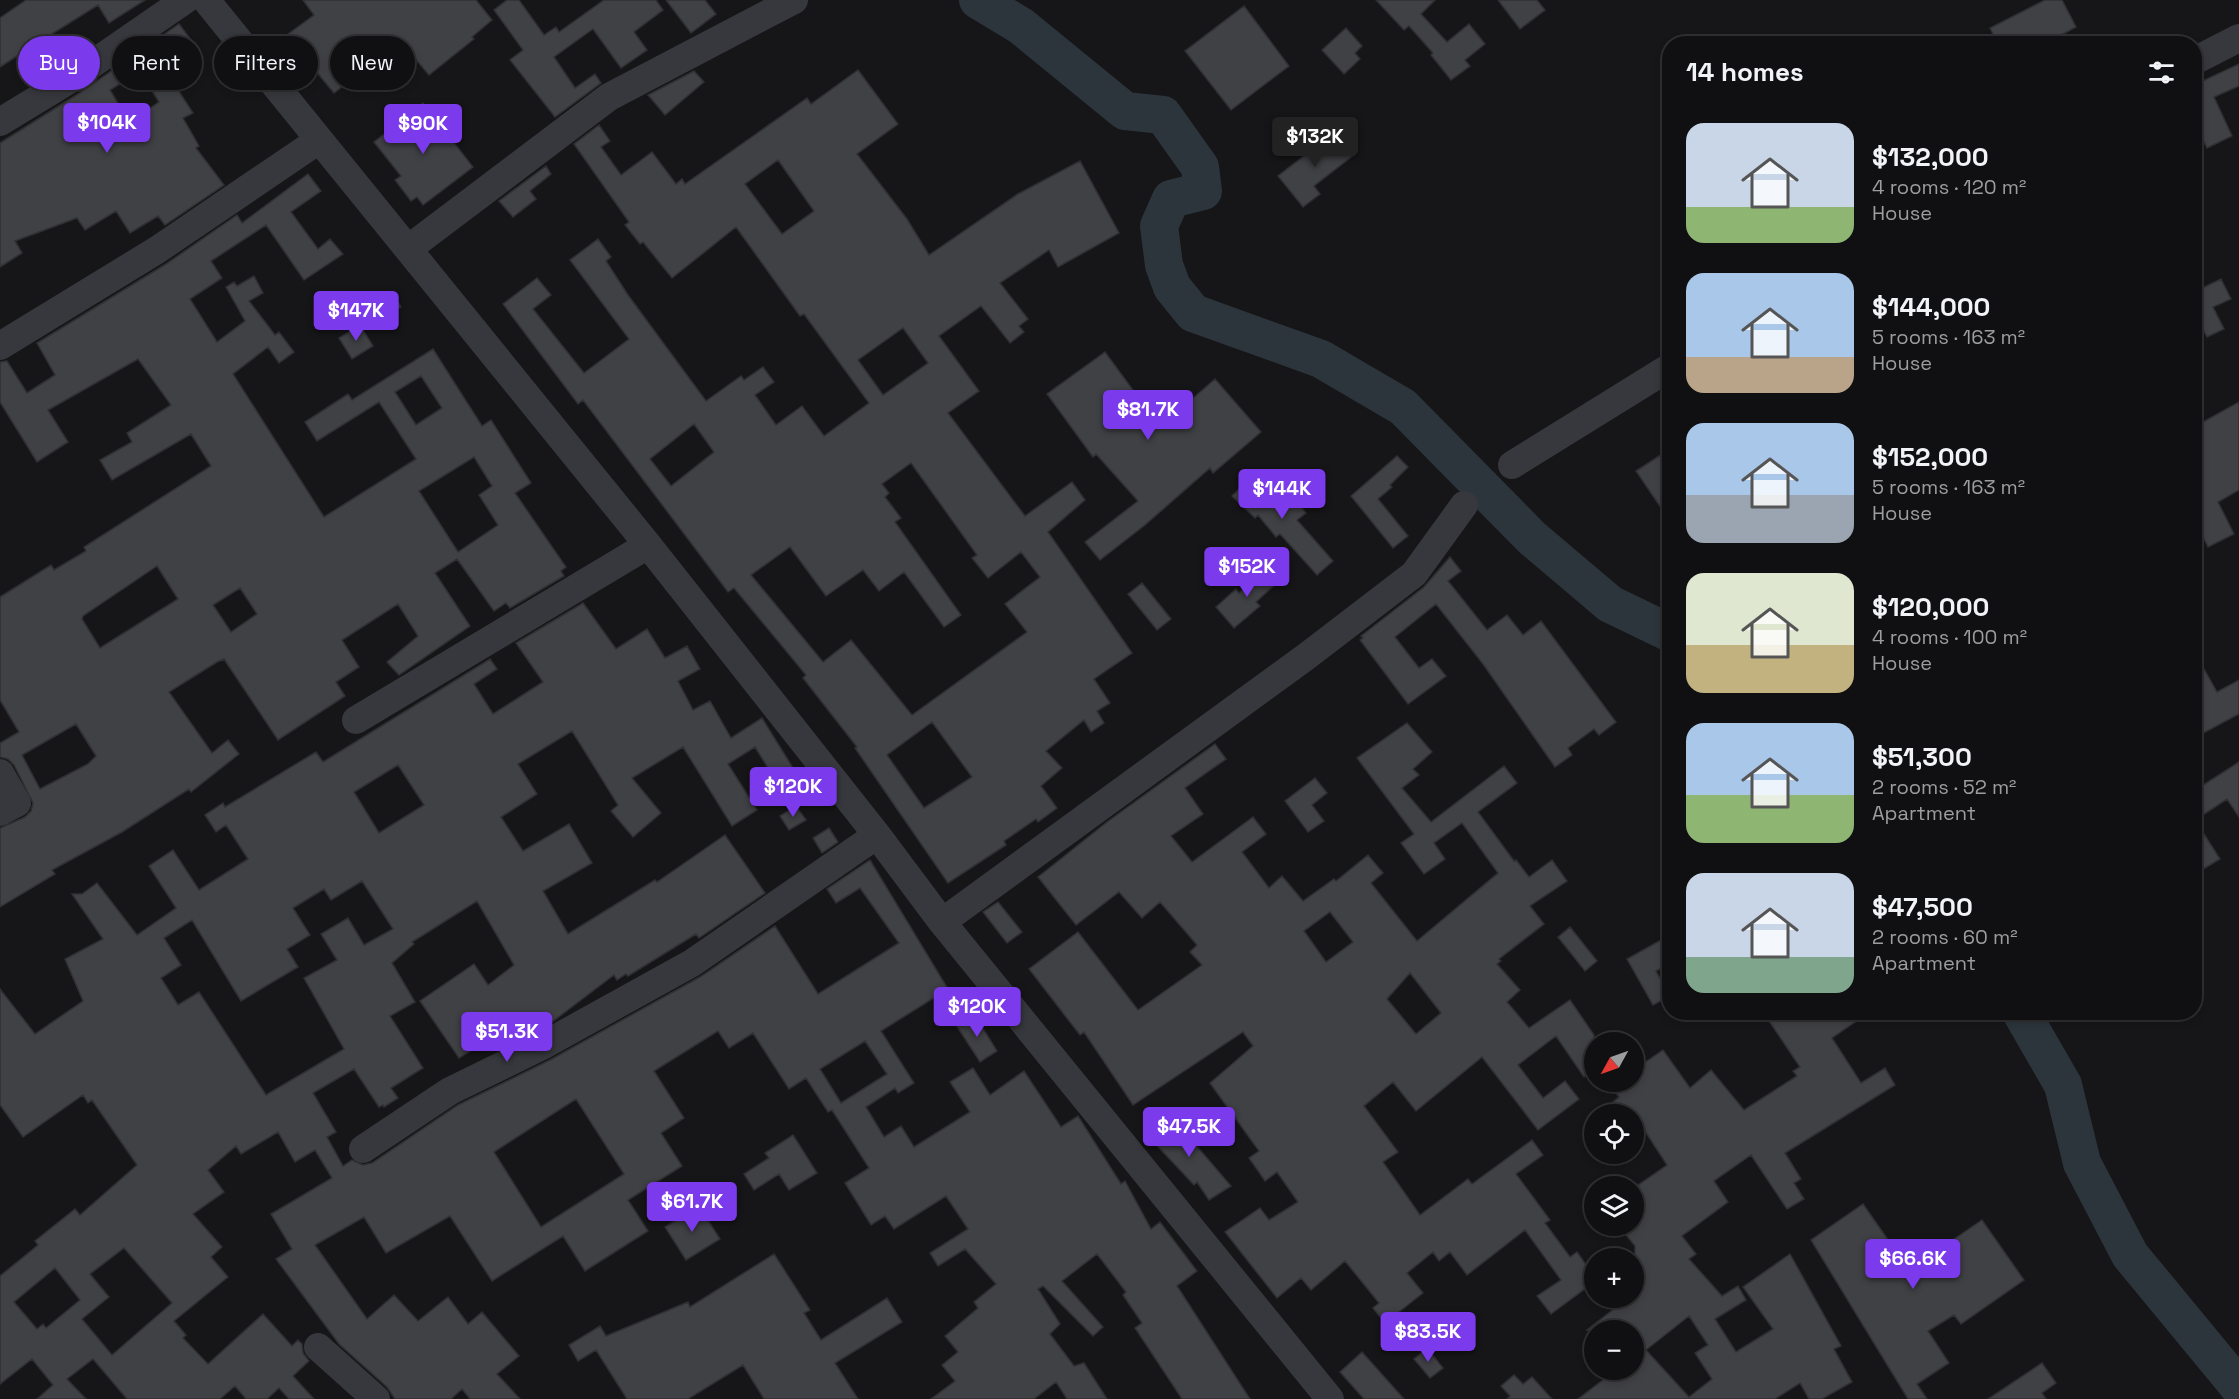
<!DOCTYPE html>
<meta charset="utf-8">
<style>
:root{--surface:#101012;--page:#19191b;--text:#f1f3f6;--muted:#9c9d9f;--line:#303032;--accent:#7c3aed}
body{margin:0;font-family:"Space Grotesk",sans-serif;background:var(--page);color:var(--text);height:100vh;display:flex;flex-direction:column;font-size:22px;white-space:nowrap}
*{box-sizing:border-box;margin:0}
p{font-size:20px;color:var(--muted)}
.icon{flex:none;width:33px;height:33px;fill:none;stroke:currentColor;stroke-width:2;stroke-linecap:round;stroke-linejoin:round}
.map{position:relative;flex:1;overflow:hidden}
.details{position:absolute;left:1662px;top:36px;width:540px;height:984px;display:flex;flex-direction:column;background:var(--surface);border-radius:24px;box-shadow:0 3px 9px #0003,0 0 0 2px var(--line)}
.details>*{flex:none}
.banner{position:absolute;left:18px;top:36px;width:570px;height:54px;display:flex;gap:12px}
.needle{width:39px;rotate:230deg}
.controls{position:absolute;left:1584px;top:1032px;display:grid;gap:12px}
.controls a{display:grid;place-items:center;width:60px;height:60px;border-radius:50%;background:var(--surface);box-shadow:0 3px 9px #0003,0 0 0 2px var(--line);font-size:30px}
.price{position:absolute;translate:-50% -51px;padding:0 14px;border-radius:6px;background:var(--accent);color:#fff;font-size:20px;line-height:39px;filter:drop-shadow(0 2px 3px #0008)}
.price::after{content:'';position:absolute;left:50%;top:36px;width:18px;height:14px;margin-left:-9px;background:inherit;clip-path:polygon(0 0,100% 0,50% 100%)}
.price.on{background:#222;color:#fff}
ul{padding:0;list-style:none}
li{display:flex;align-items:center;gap:18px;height:150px;padding:0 24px}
li span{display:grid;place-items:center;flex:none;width:168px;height:120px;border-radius:18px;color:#555}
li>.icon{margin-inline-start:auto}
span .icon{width:72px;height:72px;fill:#fffc;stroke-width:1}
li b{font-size:26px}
h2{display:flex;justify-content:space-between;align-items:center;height:72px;padding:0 24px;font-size:26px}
.chip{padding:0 21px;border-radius:27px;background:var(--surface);box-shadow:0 3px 9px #0003,0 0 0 2px var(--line);font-size:21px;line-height:54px}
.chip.on{background:var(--accent);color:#fff}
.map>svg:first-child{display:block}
</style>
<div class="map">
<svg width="2239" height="1399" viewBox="0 0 2239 1399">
<rect width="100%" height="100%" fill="#161618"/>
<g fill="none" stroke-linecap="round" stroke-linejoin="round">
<path stroke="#2c353c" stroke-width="38" d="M978,0L1021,26L1125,111L1163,115L1200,167L1203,191L1171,199L1159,226L1164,265L1172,287L1193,313L1321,359L1403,407L1532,538L1610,604L1670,633
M2021,1012L2063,1085L2082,1163L2130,1255L2239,1387"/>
</g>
<path fill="#404145" stroke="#303034" stroke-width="1.5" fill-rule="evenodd" d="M26,0H145L109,23L98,5L50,35L56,44L36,58L29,48L0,67V18Z
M303,0H476L492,20L472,37L474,39L429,75L407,49L370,76L365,69L334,93L315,70L313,71L287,35L314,15Z
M507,0H519L544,35L556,27L559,32L604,0H656L663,10L634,32L647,50L621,68L593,29L554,57L575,88L595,74L601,83L555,117L510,60L523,50L494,10Z
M666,0H705L716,14L691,33Z
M1376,0H1435L1421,14L1447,42L1469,24L1485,44L1465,60L1470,66L1451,80L1431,55L1433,53L1409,26L1404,30Z
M1498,0H1537L1545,10L1520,29Z
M2045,0H2062L2076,27L2045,44H1998L1990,28Z
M1244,6L1289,66L1231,110L1185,51Z
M179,24L195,45L163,67L193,113L183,118L199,146L196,148L224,185L165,225L158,216L130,233L116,211L85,230L77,218L15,241L22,253L0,267V143L78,94ZM140,71L159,102L129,122L110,90Z
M1346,28L1362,46L1355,53L1360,59L1344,74L1322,50Z
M2239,64V86L2214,97L2232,136L2207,148L2194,121V85Z
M858,70L898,124L857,154L907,219L929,255L1018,194L1080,161L1119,233L1058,267L1049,250L1000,283L1028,319L1019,326L1024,332L1010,343L981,306L939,336L979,391L948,413L1025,516L1072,482L1085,500L1048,532L1132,653L1094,679L1110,703L1097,711L1104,723L1091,732L1084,720L1046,751L1062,768L1041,786L1057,808L1038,822L1036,819L1004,841L1006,845L948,883L855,748L857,747L803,678L806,675L734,588L728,592L583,400L578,404L503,304L537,278L551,295L533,309L584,373L629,339L570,260L598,239L611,257L606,261L628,295L706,401L741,376L744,380L763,367L774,382L755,395L776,425L802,406L824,436L869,403L804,314L800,316L736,227L672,278L643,242L640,244L625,225L629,222L574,144L599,125L610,141L601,147L621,175L652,152L676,184L682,179L685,184L807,98L811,104ZM778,160L814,211L782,234L745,184ZM903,328L928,363L883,395L858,360ZM694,424L714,452L671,486L650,459ZM911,463L977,555L972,558L988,578L1021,552L1040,577L1005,604L1027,632L912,715L851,640L823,662L751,575L790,547L826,596L863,570L879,591L904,572L944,627L961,615L895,522L901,518L885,497L889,493L882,484ZM932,722L972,777L924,808L887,755Z
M694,71L704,82L665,115L648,95Z
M423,103L473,167L423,205L417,197L411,201L395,180L401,176L374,142Z
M1335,132L1354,155L1314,186L1320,194L1303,207L1278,176Z
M546,166L551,174L530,191L536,199L513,217L499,201Z
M308,174L321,191L291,212L318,249L330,239L343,254L304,280L266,225L211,261L222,278L190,299L217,342L245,321L226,287L234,282L237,286L254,276L263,293L249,301L275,335L279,332L294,352L279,363L268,347L233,374L324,517L416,459L379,402L317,441L305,422L348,394L352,400L433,349L482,426L491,420L531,483L515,493L566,567L561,571L564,576L510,608L506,603L494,611L457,559L435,573L470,626L399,675L387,662L418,636L398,604L342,640L359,667L336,682L345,696L278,740L224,659L217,662L169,692L212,753L228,740L239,754L191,792L189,789L122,832L52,870L55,874L0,907V828L25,817L31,811L33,803L14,765L8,759L0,757V743L19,732L0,700V597L51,565L54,570L86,551L84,547L211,466L191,434L112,480L100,460L132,442L127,433L171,405L138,359L48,410L68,442L37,462L0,402V362L7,361L27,393L55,375L37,343L166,264L237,215L242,223ZM421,376L442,408L416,425L395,392ZM474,457L492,486L479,495L498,525L458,552L419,491ZM157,566L178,599L100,648L82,619L83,616ZM240,588L257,614L231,632L213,605ZM76,724L96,756L88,764L40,789L22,755Z
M2221,279L2231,299L2213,307L2224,329L2207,337L2194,313V292Z
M393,293L401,307L388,315L379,302Z
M360,325L373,346L352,359L339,338Z
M1105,352L1160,427L1215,379L1261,432L1213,473L1210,468L1145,525L1100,560L1085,542L1138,501L1096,454L1093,457L1047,394Z
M2239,402V490L2218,502L2234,534L2208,547L2194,519V427Z
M1670,449V521L1636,471Z
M1397,456L1408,467L1390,485L1392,487L1378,499L1408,536L1393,548L1351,496Z
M1256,472L1285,501L1292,495L1306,513L1297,520L1333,561L1317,575L1280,534L1276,537L1258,515L1255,518L1232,496Z
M1450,557L1461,571L1448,581L1487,630L1507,615L1523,635L1541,621L1616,722L1599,735L1594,729L1568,748L1572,755L1555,767L1483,664L1436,604L1395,637L1419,668L1432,659L1446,676L1408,704L1360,640L1363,638L1361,636L1424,587Z
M1267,567L1280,580L1256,602L1260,606L1234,628L1216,607L1236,589L1239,593Z
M1142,583L1171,619L1157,630L1128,594Z
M583,603L616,649L647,629L665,658L687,646L700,669L678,681L693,710L710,701L731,738L762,718L793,768L775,779L755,747L728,764L757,810L732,826L683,747L632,778L661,813L633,837L611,811L618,805L572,731L518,764L537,794L501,817L523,851L569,824L592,863L543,891L568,934L655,880L657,882L725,835L765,893L699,938L696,934L628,976L626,974L617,980L614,975L552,1022L530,1033L522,1023L496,1041L493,1037L459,1058L420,1001L474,964L488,985L514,965L477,901L412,942L414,944L392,963L415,1002L390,1016L423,1068L391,1088L398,1098L384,1107L383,1105L379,1107L354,1069L313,1093L336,1132L327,1137L343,1166L352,1160L363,1165L372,1163L458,1105L550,1060L700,977L775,926L818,994L899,943L860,888L836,903L827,889L870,860L948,989L881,1031L914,1083L898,1093L895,1088L866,1107L884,1137L901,1126L914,1147L970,1112L950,1082L973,1068L990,1095L1024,1071L1061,1127L1078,1116L1121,1184L1125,1181L1151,1229L1160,1222L1197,1271L1177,1286L1250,1399H1182L1135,1328L1142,1323L1123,1295L1126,1292L1097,1254L1062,1281L1103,1327L1093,1336L1043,1286L1038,1289L1060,1324L1050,1334L1074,1366L1084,1363L1107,1399H1067L1056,1382L1034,1399H931L955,1381L942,1365L958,1352L945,1336L978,1308L974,1302L996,1284L965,1249L938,1266L930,1253L968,1229L946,1196L894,1229L885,1216L871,1225L845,1183L869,1168L832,1110L828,1112L806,1078L789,1089L753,1033L729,1048L718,1031L654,1071L684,1118L661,1133L682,1166L628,1200L648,1231L585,1271L563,1236L492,1281L450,1216L386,1253L364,1217L315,1245L367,1319L394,1295L418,1321L448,1297L468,1324L482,1312L519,1356L497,1374L520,1399H470L462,1389L451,1399H395L387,1387L339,1344L276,1259L292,1249L271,1214L332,1178L315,1150L295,1162L278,1132L241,1154L236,1146L208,1170L224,1192L193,1214L222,1247L211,1257L228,1277L174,1321L186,1335L183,1338L208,1364L263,1314L292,1346L298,1340L302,1344L303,1353L309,1361L293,1376L314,1399H289L279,1388L267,1399H246L235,1386L220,1399H127L93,1359L67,1379L86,1399H37L53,1385L32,1359L0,1384V1276L38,1245L35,1241L75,1209L80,1215L137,1165L92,1100L88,1103L83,1095L23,1137L0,1105V989L35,1034L83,1001L65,959L103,939L72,894H82L97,883L137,935L176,908L149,866L173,850L199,890L248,859L226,825L216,832L205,815L223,803L225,807L316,752L323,762L490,659L497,669L474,684L493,714L543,682L516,643ZM398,765L424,805L379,833L354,792ZM362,881L393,929L364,945L348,918L321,934L337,960L304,978L344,1049L266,1095L199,992L178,1005L161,978L181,965L164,938L192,920L241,1001L298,967L287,949L310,935L293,908L324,889L331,900ZM865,1041L887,1074L841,1103L820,1069ZM576,1099L624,1174L541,1227L494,1152ZM124,1248L172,1303L112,1355L82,1319L109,1297L90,1274ZM55,1268L80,1300L46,1328L43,1324L37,1329L14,1302Z
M2194,651L2217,692L2239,680V714L2194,738Z
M1407,723L1432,752L1413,769L1419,775L1402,788L1431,822L1504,766L1517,783L1478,812L1514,861L1516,860L1529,877L1552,860L1567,881L1530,906L1544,924L1499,959L1501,961L1497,964L1520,990L1507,1002L1529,1028L1570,1000L1594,1035V1069L1584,1077L1556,1036L1518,1065L1543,1098L1565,1081L1579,1099L1538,1130L1482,1057L1416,1111L1393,1082L1364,1106L1398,1152L1383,1162L1420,1215L1468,1179L1472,1184L1532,1140L1543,1155L1516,1174L1550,1220L1545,1223L1570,1257L1577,1252L1594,1276V1282L1551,1314L1537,1296L1561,1280L1525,1230L1467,1275L1450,1252L1439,1261L1433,1252L1407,1273L1423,1293L1385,1323L1373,1308L1379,1303L1345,1261L1311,1290L1301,1278L1277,1298L1225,1232L1260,1208L1269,1220L1298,1202L1277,1172L1265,1181L1249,1158L1259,1151L1210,1083L1253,1046L1243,1032L1133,1105L1084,1032L1080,1035L1029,969L1078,932L1138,1010L1202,965L1190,952L1197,945L1160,902L1142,918L1119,892L1076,925L1038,877L1107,822L1215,744L1226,759L1185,788L1203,814L1171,836L1192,862L1253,817L1266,834L1242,852L1269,888L1282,876L1303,901L1334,879L1336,881L1368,855L1383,873L1371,883L1417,941L1498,873L1462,823L1434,843L1445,859L1424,874L1401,843L1414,834L1357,758ZM1330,912L1353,942L1326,962L1304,931ZM1410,973L1441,1013L1416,1034L1387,999Z
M2239,762V817L2227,799L2195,820L2220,859L2200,871L2194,863V791Z
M1315,778L1327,793L1312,805L1324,821L1308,832L1285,801Z
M796,806L806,820L789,830L780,816Z
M829,828L838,842L822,853L813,838Z
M998,902L1022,932L1007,943L983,912Z
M1570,927L1597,961L1585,971L1558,937Z
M1670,935V964L1656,971L1670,996L1653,1005L1627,959Z
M1763,1012H1848L1855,1022L1832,1038L1861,1083L1885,1068L1895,1085L1785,1153L1801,1179L1794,1183L1804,1199L1787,1209L1751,1155L1714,1181L1728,1202L1682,1236L1696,1254L1689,1259L1722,1296L1738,1286L1746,1300L1715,1319L1736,1352L1773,1329L1743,1287L1790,1254L1841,1346L1834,1349L1852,1382L1822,1399H1809L1800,1383L1775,1399H1578L1616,1370H1634V1330H1587L1628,1298H1634L1635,1246L1619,1226H1634V1188L1667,1165L1634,1114H1598L1619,1097L1608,1082H1634V1048L1644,1063L1663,1050L1690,1088L1711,1070L1744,1110L1797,1076L1793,1071L1800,1067ZM1689,1316L1708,1345L1695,1353L1712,1379L1689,1397L1646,1350Z
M974,1014L997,1051L980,1062L956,1025Z
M1171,1116L1231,1186L1209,1200L1197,1182L1194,1185L1148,1136Z
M793,1135L817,1173L789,1190L779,1174L754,1190L744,1174L769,1158L765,1153Z
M1863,1204L1909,1270L1982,1220L2024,1280L1961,1324L1954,1315L1928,1331L1949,1363L1917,1384L1927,1399H1908L1811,1240Z
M699,1206L720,1239L686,1260L665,1227Z
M774,1254L810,1310L804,1313L821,1340L887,1298L902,1322L835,1363L858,1399H764L743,1365L688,1399H627L596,1350L578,1361L569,1345L600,1326L606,1336L688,1302L690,1307Z
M1427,1348L1443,1368L1430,1378L1414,1359Z
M1362,1352L1404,1399H1364L1340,1372Z
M2042,1363L2056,1383L2042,1393L2046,1399H1988Z
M1514,1375L1523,1384L1532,1377L1552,1399H1507L1510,1396L1501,1386Z"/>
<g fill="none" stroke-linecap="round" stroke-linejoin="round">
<path stroke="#37383d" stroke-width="28" d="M206,0L648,545L877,835L942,922L1330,1399
M2194,61L2239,38
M0,122L69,80L185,0
M408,249L609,97L794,0
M0,346L157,250L319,140
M1512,465L1670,367
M356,720L648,545
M0,773L17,803L0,812
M942,922L1307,656L1414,574L1464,505
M363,1149L450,1091L542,1046L692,963L877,835
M318,1347L376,1399"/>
</g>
</svg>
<div class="controls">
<a><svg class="needle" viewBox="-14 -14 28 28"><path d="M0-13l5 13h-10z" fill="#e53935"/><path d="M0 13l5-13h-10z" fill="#9c9d9f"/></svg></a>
<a><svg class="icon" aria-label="locate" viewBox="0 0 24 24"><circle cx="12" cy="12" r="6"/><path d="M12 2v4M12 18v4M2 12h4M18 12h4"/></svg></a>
<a><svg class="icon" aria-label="layers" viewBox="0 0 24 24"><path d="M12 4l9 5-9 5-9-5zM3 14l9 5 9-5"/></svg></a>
<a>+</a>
<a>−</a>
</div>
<b class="price" style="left:107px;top:154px">$104K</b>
<b class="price" style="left:423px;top:155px">$90K</b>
<b class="price on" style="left:1315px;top:168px">$132K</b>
<b class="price" style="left:356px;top:342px">$147K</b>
<b class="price" style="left:1148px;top:441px">$81.7K</b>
<b class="price" style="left:1282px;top:520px">$144K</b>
<b class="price" style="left:1247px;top:598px">$152K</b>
<b class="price" style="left:793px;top:818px">$120K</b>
<b class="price" style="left:977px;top:1038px">$120K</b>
<b class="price" style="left:507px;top:1063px">$51.3K</b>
<b class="price" style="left:1189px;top:1158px">$47.5K</b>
<b class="price" style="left:692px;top:1233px">$61.7K</b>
<b class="price" style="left:1913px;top:1290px">$66.6K</b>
<b class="price" style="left:1428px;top:1363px">$83.5K</b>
<div class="banner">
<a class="chip on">Buy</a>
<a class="chip">Rent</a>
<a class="chip">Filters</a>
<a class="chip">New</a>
</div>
<section class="details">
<h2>14 homes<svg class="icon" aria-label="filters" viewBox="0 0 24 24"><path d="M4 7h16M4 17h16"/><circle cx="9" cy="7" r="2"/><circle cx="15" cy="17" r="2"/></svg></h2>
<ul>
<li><span style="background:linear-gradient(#c9d6e8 70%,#8fb573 0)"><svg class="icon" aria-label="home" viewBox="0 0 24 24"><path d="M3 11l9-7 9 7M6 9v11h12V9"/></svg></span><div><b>$132,000</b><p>4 rooms · 120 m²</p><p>House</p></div></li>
<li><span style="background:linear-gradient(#a9c7e8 70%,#b9a48a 0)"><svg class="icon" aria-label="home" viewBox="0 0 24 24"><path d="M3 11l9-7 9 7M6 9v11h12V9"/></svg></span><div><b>$144,000</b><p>5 rooms · 163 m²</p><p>House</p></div></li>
<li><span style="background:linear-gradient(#a9c7e8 60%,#9aa5b1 0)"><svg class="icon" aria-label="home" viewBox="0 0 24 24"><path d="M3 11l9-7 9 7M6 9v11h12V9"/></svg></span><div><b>$152,000</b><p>5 rooms · 163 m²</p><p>House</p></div></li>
<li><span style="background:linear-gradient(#dfe7d0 60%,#c2b280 0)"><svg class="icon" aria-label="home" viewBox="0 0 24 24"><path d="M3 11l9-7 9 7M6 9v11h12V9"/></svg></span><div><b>$120,000</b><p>4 rooms · 100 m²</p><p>House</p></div></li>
<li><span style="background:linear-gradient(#a9c7e8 60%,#8fb573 0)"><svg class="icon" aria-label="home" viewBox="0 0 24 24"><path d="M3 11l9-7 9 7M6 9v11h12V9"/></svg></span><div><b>$51,300</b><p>2 rooms · 52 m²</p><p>Apartment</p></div></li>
<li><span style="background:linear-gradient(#c9d6e8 70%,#7fa58c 0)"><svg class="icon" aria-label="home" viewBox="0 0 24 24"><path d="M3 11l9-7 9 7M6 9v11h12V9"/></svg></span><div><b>$47,500</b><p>2 rooms · 60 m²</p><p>Apartment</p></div></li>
</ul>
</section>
</div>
